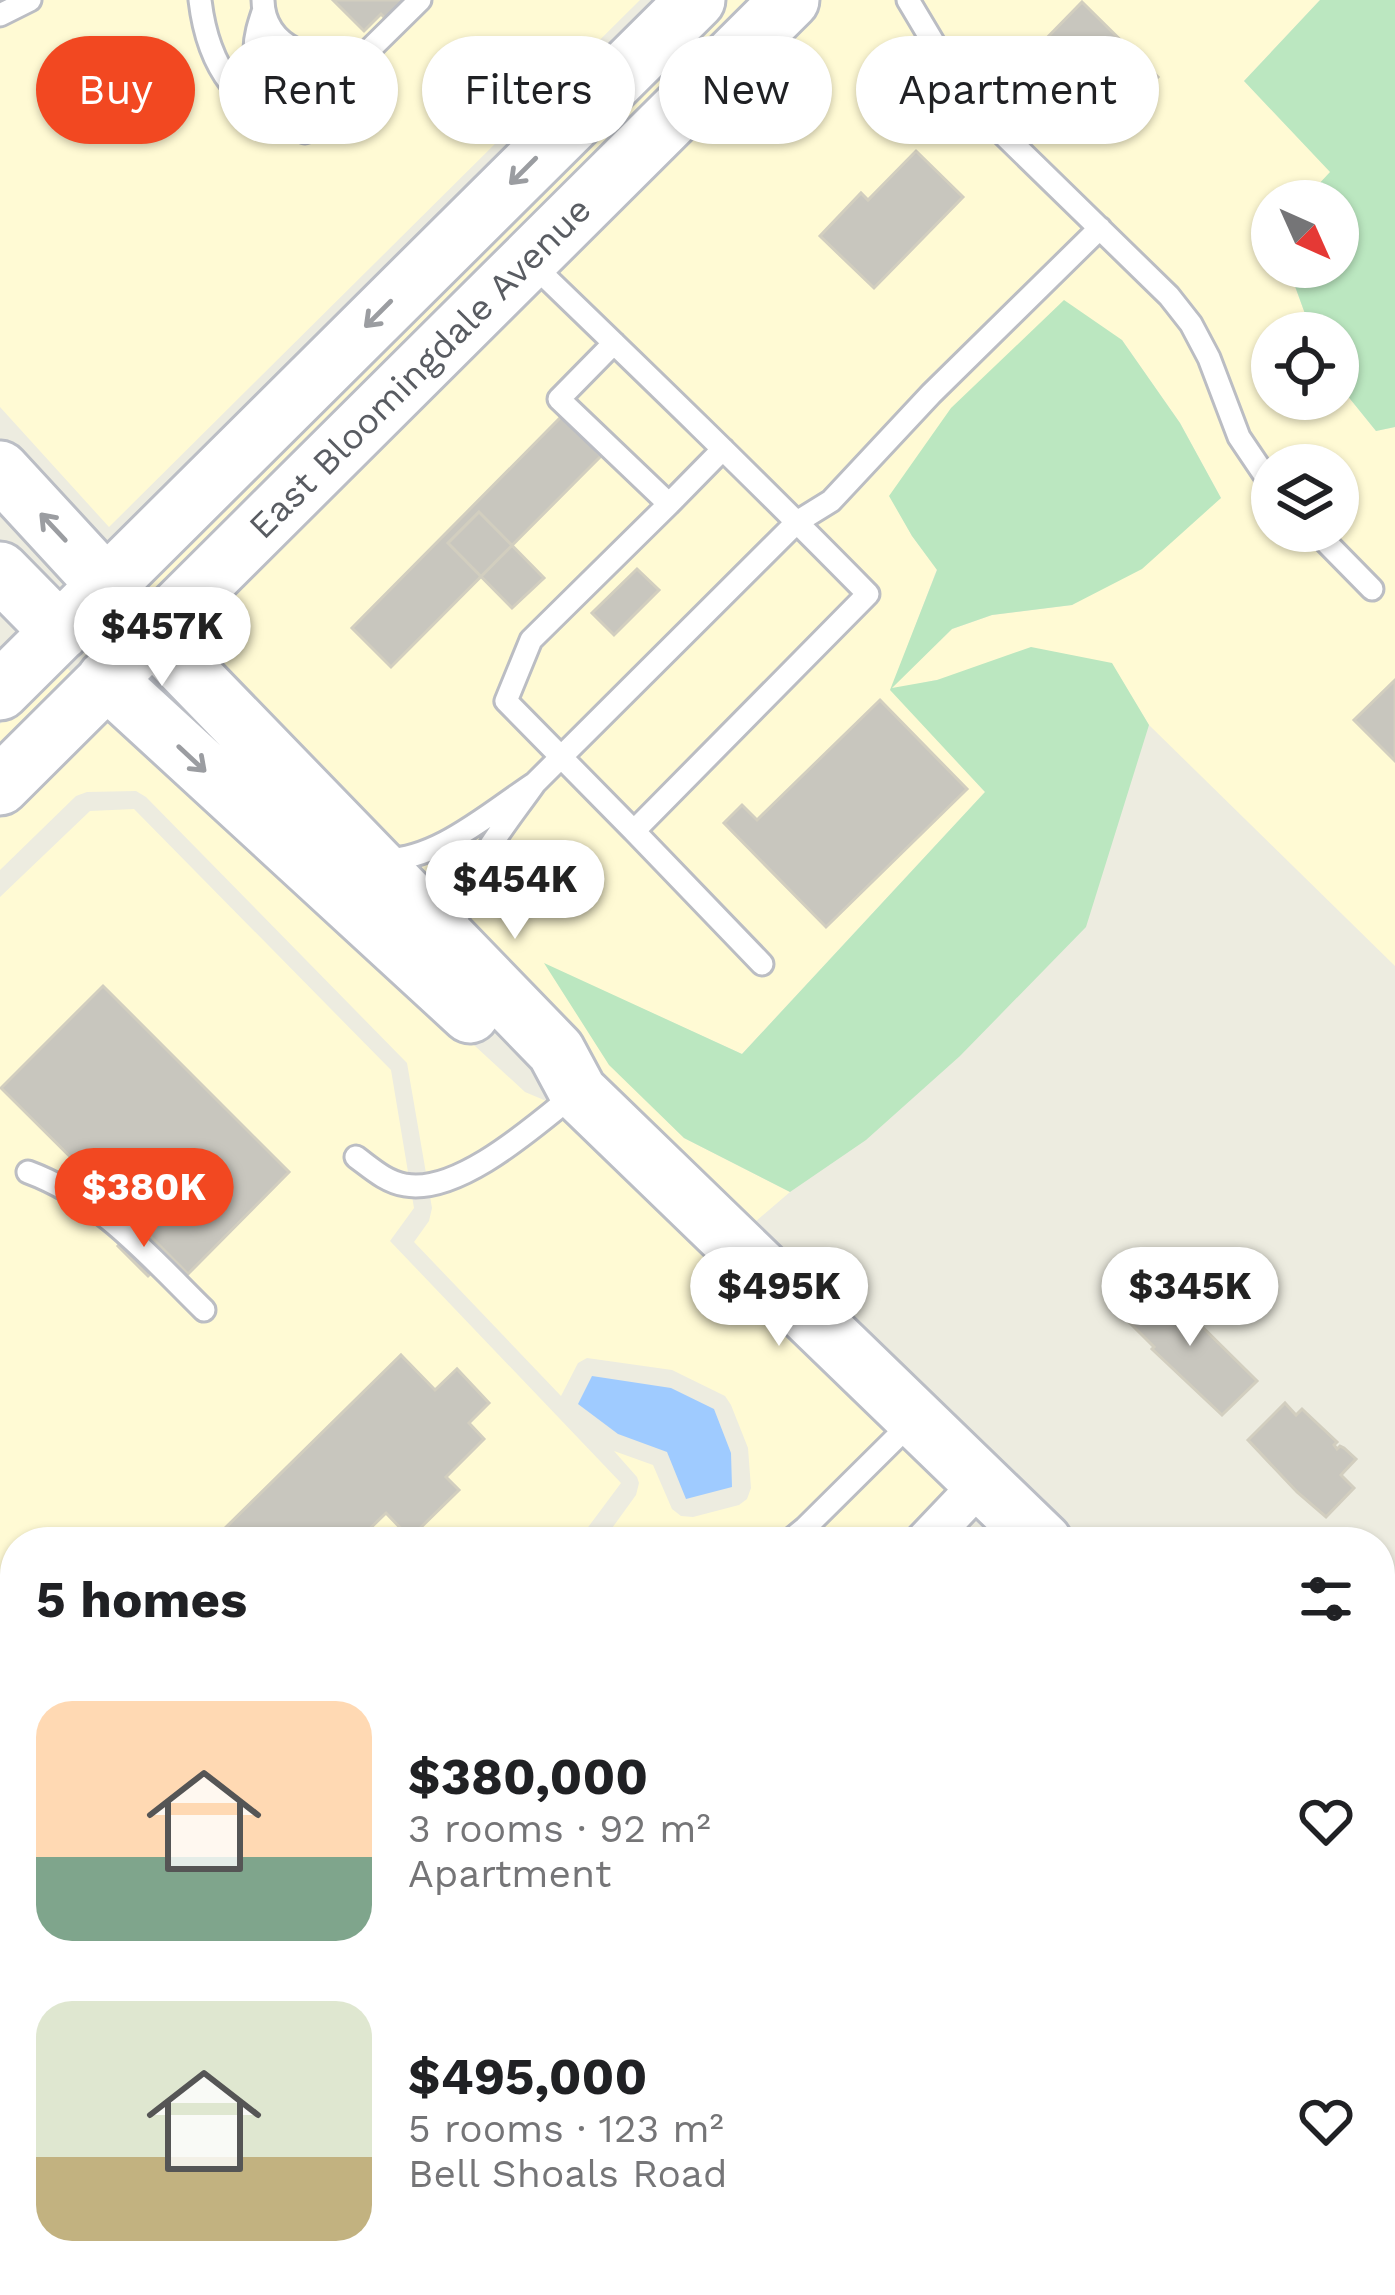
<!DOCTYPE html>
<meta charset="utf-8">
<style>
:root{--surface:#fff;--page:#f2f2f2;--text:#202124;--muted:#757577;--accent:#f24821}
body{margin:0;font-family:"Work Sans",sans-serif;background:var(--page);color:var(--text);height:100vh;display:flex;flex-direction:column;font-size:45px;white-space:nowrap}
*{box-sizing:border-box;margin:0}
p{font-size:39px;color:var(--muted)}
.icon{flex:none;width:66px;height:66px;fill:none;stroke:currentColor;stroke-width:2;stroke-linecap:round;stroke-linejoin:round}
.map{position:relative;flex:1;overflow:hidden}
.side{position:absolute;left:0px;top:1527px;width:1395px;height:768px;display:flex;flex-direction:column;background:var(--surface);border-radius:48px 48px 0 0;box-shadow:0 3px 9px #0004}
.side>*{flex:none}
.top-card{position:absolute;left:36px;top:36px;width:1323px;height:108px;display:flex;gap:24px}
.needle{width:78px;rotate:135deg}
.buttons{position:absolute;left:1251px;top:180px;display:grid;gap:24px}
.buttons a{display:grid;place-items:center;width:108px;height:108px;border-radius:50%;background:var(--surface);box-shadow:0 3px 9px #0004;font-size:60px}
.price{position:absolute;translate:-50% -102px;padding:0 27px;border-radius:42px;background:#fff;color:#222;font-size:39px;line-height:78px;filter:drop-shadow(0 3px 6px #0008)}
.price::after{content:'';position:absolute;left:50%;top:72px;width:36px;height:27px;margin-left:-18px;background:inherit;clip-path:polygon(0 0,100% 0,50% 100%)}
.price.selected{background:var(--accent);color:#fff}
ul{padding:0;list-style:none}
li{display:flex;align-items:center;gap:36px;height:300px;padding:0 36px}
li span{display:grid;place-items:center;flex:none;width:336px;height:240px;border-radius:36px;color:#555}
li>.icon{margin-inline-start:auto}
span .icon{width:144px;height:144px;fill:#fffc;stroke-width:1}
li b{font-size:51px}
h2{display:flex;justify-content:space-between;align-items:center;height:144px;padding:0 36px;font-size:51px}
.pill{padding:0 42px;border-radius:54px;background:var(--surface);box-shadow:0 3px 9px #0004;font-size:42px;line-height:108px}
.pill.selected{background:var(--accent);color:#fff}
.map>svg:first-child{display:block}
</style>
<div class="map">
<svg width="1395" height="2295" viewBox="0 0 1395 2295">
<rect width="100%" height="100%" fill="#edece0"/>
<path fill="#fffad4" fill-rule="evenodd" d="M0,0H640L109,527L0,407Z
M727,0H757L151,603L136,587Z
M821,0H1320L1244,81L1331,172L1303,201H1272V267H1288L1312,333H1272V399H1338V384L1376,431L1395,427V966L1149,725L1112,664L936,680L891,690L985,792L742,1054L546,965L609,1064L684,1138L790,1192L748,1228L601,1087L182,636ZM1122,340L1180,423L1221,498L1072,605L992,615L952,629L892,687L937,569L912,536L890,496ZM1272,465H1338V531H1272Z
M61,662L76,677L0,754V724Z
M109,709L525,1092L563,1108L953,1481L893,1542H602L636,1495L639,1483L637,1477L614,1451L653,1465L672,1509L681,1516L693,1517L739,1505L747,1499L751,1488L748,1448L731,1405L725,1396L672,1370L587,1358L578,1363L561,1396L414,1242L429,1221L432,1208L407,1063L146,797L136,791L87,792L76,796L0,870V818Z
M134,809L391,1070L414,1208L390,1241L621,1483L577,1542H15V2116L0,2109V897L90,811Z
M0,2128L15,2134V2280H160L145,2295H0Z"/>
<path fill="#bbe7c0" d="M1320,0H1395V427L1376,431L1338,384V333H1312L1288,267H1338V201H1303L1330,172L1244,81Z
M1064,300L1122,340L1180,423L1221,498L1142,569L1072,605L992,615L952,629L892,688L937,680L1031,647L1112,663L1149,725L1086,927L960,1056L866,1140L790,1192L684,1138L609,1065L544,963L742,1054L985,792L890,690L937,570L912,536L889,496L951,408Z"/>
<path fill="#9fcbff" d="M592,1376L671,1388L714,1409L731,1453L732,1487L686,1499L667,1452L618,1434L578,1404Z"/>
<path fill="#c8c6be" stroke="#d2cebf" stroke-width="3" d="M333,0H404L386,19L381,14L364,31Z
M1082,2L1158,77L1116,120L1040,45Z
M916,151L963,197L874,288L820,236L861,193L868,200Z
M562,416L601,456L391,667L352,628Z
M479,512L544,578L512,608L448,543Z
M637,569L659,590L614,635L592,613Z
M1395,680V761L1354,720Z
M880,700L967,789L826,927L724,823L742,805L757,820Z
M103,986L289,1172L188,1274L1,1088Z
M139,1225L169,1255L148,1276L118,1246Z
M1157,1282L1257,1381L1222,1415L1152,1349L1154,1347L1123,1316Z
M401,1355L435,1390L457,1369L489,1403L469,1423L484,1439L446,1477L459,1490L410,1538L386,1513L356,1542H221L216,1537Z
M1285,1403L1296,1415L1302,1409L1337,1442L1334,1445L1337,1449L1340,1446L1344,1448L1356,1459L1341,1475L1354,1488L1326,1517L1297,1492L1248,1440Z
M15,1693V1878L0,1893V1709Z"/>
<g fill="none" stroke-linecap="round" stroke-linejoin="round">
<g stroke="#bbbdc3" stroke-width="27">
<path id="service" d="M200,0C208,69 239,110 305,132
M263,0C264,50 317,62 358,61L420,0
M908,0L967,99L1169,296L1191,324L1209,358L1239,437L1272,486
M263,12C259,24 255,36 255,49C256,82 291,107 322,92C336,86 347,72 358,61
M0,15L30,0
M529,261C643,371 757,481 868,594L634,831L506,701L531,640L669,504L559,399L614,343
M669,504L723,449
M1315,531L1372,589
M535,783L797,522L831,501L931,394L1100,228
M634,831L762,964
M380,859C433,864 492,811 535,783C505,826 454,884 456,938
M356,1157C371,1168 386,1182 405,1185C459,1195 537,1124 577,1092
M28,1172C101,1199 150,1257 204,1310
M628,1542H629
M788,1542L805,1528L912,1422"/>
</g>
<g stroke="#bbbdc3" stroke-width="45">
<path id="minor" d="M925,1542L983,1481
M1380,2020L1387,2013L1395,1975
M957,2280L971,2295
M1355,2280L1370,2295
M651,2295L666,2280"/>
</g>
<g stroke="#bbbec5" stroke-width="63">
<path id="secondary" d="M0,470L106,585
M0,571L60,632
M152,634L556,1051L578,1092L1043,1542
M106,679L470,1014
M0,691L696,0
M0,786L790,0
M1380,1878L1395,1893"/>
</g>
<use href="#service" stroke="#fff" stroke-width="21"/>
<use href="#minor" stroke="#fff" stroke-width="39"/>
<use href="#secondary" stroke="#fff" stroke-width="57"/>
</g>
<defs><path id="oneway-shaft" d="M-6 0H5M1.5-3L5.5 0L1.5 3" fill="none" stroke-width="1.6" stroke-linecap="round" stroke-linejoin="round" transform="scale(3)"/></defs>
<g stroke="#9b9da1">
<use href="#oneway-shaft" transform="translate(523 171) rotate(135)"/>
<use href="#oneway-shaft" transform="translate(378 314) rotate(135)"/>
<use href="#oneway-shaft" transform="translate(53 527) rotate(-133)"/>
<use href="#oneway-shaft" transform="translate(192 759) rotate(43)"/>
</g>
<g text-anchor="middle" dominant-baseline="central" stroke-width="9" stroke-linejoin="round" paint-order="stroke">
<g font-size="36" fill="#595c62" stroke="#fff">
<text transform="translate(420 368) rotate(-45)">East Bloomingdale Avenue</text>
</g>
</g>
</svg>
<div class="buttons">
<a><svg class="needle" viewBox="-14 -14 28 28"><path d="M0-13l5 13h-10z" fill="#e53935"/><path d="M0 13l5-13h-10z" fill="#757577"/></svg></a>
<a><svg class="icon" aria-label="locate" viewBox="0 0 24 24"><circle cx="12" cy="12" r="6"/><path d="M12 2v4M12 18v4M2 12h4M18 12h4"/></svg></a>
<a><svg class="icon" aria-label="layers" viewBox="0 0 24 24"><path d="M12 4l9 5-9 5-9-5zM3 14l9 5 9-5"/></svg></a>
</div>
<b class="price" style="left:162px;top:689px">$457K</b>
<b class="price" style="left:515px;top:942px">$454K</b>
<b class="price selected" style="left:144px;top:1250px">$380K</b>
<b class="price" style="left:779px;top:1349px">$495K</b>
<b class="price" style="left:1190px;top:1349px">$345K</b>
<div class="top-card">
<a class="pill selected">Buy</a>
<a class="pill">Rent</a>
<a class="pill">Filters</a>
<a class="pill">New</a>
<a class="pill">Apartment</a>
</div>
<section class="side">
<h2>5 homes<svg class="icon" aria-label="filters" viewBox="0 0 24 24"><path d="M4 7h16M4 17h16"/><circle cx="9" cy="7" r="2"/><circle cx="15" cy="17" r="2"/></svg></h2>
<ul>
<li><span style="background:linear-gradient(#ffd9b3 65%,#7fa58c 0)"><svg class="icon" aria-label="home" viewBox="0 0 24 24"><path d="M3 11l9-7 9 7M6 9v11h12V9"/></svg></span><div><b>$380,000</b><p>3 rooms · 92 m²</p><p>Apartment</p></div><svg class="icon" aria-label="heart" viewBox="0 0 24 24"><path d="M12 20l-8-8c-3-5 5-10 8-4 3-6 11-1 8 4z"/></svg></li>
<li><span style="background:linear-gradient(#dfe7d0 65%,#c2b280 0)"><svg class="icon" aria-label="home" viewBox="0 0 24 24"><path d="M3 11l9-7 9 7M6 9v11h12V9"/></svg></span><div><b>$495,000</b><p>5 rooms · 123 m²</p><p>Bell Shoals Road</p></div><svg class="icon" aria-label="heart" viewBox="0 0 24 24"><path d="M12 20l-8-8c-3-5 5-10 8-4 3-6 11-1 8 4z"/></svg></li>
</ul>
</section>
</div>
